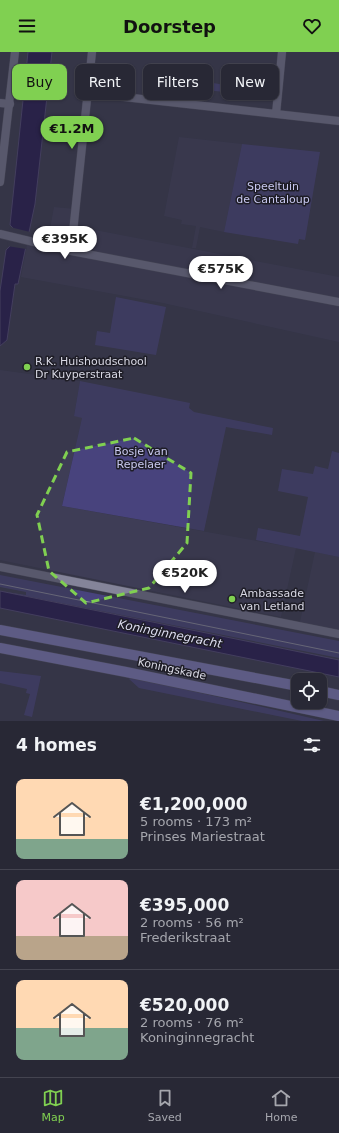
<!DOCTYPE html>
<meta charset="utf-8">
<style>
:root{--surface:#282835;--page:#30303d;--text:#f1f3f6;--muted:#a5a6ad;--line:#444450;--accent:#80d051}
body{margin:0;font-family:"DejaVu Sans",sans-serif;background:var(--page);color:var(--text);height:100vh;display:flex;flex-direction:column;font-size:15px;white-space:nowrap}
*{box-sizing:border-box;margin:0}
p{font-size:13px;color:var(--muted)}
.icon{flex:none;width:22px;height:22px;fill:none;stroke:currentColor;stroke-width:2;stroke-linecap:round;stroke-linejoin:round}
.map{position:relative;height:669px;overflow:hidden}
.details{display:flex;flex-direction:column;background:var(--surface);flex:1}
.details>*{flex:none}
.top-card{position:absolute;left:12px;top:12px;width:315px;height:36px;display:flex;gap:8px}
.fabs{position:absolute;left:291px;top:621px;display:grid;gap:8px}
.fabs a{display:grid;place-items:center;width:36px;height:36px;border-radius:8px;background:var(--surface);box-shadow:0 1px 3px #0004,0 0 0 1px var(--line);font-size:20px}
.price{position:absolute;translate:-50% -34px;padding:0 9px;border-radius:14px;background:#fff;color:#222;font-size:13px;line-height:26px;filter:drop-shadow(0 1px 2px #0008)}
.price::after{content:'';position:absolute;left:50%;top:24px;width:12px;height:9px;margin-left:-6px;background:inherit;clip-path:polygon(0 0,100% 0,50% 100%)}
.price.on{background:var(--accent);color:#111}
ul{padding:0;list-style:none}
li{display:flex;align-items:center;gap:12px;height:100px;padding:0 16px}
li+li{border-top:1px solid var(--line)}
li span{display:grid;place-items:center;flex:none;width:112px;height:80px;border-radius:8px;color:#555}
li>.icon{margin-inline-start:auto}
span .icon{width:48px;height:48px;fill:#fffc;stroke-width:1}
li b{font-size:17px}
h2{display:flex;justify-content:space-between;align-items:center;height:48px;padding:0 16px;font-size:17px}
.tag{padding:0 14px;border-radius:8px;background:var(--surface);box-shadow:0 1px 3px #0004,0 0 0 1px var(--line);font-size:14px;line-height:36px}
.tag.on{background:var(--accent);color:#111}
header{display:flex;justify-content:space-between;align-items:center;height:52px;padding:0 16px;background:var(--accent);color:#111;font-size:18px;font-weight:700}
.menu{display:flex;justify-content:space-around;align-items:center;height:56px;border-top:1px solid var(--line);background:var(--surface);font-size:11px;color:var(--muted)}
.menu a{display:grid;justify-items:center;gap:2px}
.menu .on{color:var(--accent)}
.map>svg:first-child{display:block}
</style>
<header><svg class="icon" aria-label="menu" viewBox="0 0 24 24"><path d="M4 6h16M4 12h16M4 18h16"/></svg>Doorstep<svg class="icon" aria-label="heart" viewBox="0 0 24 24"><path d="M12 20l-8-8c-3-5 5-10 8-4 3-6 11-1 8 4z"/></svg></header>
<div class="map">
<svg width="339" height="669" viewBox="0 0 339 669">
<rect width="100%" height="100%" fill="#353547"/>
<path fill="#3e3d56" d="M179,85L242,92L224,180L200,175L196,196H192L196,174L181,172L182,168L164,164Z
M54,155L75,157L74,174L339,225V290L163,251L21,225L28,189L47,193Z
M0,318L80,329L74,363L82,366L62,454L296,496L281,565L0,508Z
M315,500L339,505V578L300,570Z"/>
<path fill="#48437d" d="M185,28L206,30V36L207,30L225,33V40L185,36Z
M231,33L268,38L267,45L250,43V41L249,43L230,41Z
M242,92L320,100L305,188L299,187L298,192L224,180Z
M116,245L166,255L156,303L95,293L97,279L110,281Z
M80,329L190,351L189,356L194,360L273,376L272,383L226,375L204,479L62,454L82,366L74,364Z
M332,399L339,401V505L256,488L258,476L300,484L308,445L278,439L282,417L313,422L315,414L328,417Z
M0,523L339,589V606L0,539L26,543V540L0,535Z
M0,619L41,624L32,665L24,663L30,642L26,641L27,637L0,631Z
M131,625L324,669H302L139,636L129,627Z"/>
<path fill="#1c0c4b" stroke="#544979" d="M28,0H52L35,152L18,232H15L7,288L0,294V239L6,198L10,194L13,176L10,173Z
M0,539L339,608V625L0,556Z"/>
<path fill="#353547" d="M10,175L30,180L26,197L7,194Z"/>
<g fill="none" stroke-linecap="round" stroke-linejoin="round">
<g stroke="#515160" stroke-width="9">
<path id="minor" d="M88,41L339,69
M0,51L10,52
M276,62L282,0
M0,182L71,199L339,250
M71,199L92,0
M0,515L339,582"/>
</g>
<g stroke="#515160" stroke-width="9">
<path id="tertiary" d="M0,130L15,0"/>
</g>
<g stroke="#515160" stroke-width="11">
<path id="primary" d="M0,578L298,634
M0,596L126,620L339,664
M320,639L339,643"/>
</g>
<use href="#minor" stroke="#848499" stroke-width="8"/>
<use href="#tertiary" stroke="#848499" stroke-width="8"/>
<use href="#primary" stroke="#8f8ace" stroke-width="10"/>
<path stroke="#a1a1af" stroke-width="1" d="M0,532L339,601"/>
</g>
<path d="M0 0H339V669H0ZM134,386L191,421L187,491L149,536L86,551L49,519L37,463L67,400Z" fill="#353547" fill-opacity=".55" fill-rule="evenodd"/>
<path fill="none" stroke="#80d051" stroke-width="3" stroke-dasharray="8 5" stroke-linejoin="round" d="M134,386L191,421L187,491L149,536L86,551L49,519L37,463L67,400Z"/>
<g fill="#80d051" stroke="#1e1d26" stroke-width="1.5">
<circle cx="27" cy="315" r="4"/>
<circle cx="232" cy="547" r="4"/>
</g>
<g text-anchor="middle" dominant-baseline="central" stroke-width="3" stroke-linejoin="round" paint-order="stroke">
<g font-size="11" fill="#c8c8ef" stroke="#1e1d26">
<text x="273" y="134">Speeltuin<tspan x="273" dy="13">de Cantaloup</tspan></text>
<text x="141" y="399">Bosje van<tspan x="141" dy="13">Repelaer</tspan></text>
</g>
<g font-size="11" fill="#d8d8e4" stroke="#1e1d26" text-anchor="start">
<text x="35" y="309">R.K. Huishoudschool<tspan x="35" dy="13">Dr Kuyperstraat</tspan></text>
<text x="240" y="541">Ambassade<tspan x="240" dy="13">van Letland</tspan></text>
</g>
<g font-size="11" fill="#d8d8e4" stroke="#1e1d26">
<text transform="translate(172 617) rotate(12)">Koningskade</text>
</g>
<g font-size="12" font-style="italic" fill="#dcdcf0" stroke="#1e1d26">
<text transform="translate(170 582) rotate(11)">Koninginnegracht</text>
</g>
</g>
</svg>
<div class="fabs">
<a><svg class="icon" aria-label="locate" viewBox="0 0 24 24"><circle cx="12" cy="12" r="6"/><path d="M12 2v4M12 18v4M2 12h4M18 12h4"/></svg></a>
</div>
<b class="price on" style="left:72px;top:98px">€1.2M</b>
<b class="price" style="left:65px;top:208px">€395K</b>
<b class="price" style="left:221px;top:238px">€575K</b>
<b class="price" style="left:185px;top:542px">€520K</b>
<div class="top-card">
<a class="tag on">Buy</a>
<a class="tag">Rent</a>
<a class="tag">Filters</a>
<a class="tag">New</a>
</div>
</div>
<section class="details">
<h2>4 homes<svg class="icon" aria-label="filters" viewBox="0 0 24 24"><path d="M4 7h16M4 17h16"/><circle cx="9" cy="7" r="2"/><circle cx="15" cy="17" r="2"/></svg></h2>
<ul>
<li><span style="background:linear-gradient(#ffd9b3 75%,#7fa58c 0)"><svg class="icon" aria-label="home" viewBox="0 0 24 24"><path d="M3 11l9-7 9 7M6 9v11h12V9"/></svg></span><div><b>€1,200,000</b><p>5 rooms · 173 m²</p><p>Prinses Mariestraat</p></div></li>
<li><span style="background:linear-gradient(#f6c9c9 70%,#b9a48a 0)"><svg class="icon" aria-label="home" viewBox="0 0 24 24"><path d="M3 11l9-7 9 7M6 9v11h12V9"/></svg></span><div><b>€395,000</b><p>2 rooms · 56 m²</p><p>Frederikstraat</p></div></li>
<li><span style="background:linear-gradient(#ffd9b3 60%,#7fa58c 0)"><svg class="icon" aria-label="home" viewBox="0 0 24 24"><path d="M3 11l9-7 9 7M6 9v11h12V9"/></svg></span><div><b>€520,000</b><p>2 rooms · 76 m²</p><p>Koninginnegracht</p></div></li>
</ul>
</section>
<nav class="menu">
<a class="on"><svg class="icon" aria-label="map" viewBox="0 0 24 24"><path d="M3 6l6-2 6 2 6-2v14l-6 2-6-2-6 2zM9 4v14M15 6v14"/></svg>Map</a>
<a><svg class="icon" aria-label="saved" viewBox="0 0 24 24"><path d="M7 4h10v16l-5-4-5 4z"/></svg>Saved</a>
<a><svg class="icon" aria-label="home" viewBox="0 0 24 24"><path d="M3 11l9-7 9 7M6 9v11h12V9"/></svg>Home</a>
</nav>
